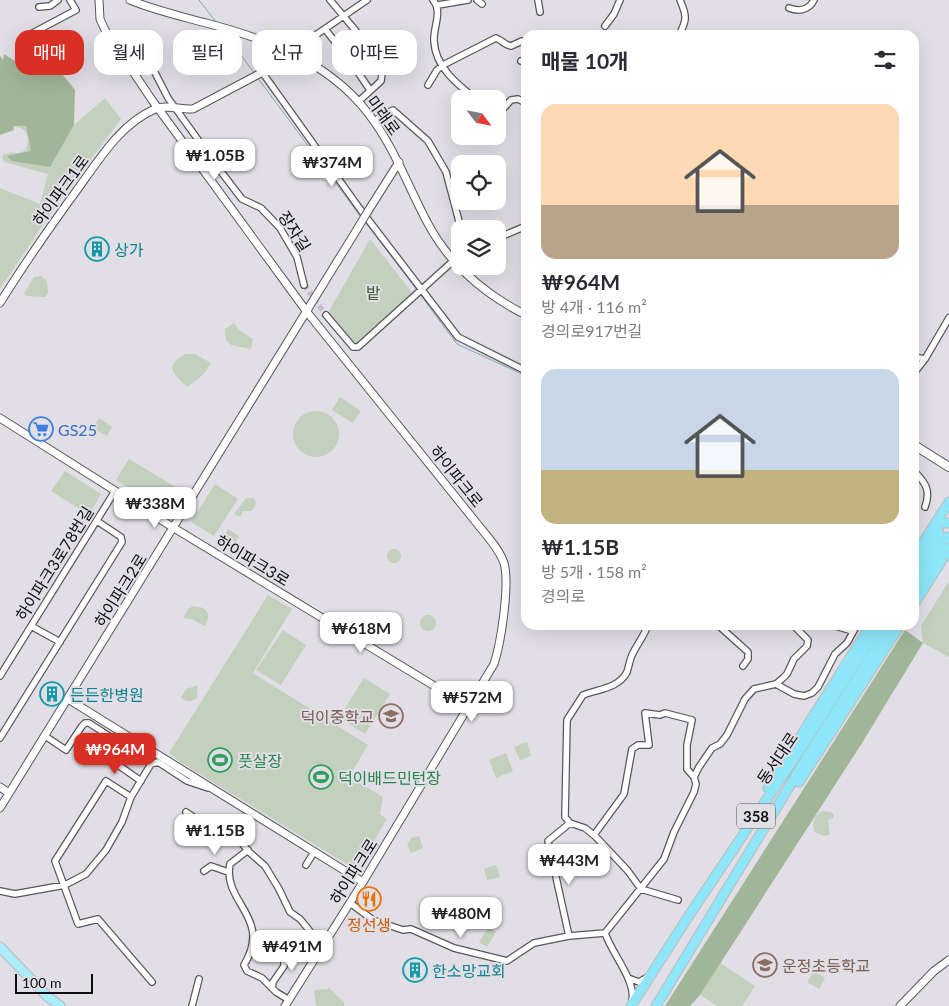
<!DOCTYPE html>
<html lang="ko">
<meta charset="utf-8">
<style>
:root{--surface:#fff;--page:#f7f7f7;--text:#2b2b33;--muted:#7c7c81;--accent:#d93025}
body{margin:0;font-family:Lato,"Noto Sans KR",sans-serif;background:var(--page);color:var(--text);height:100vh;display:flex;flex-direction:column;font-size:19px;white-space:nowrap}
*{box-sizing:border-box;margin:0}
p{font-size:16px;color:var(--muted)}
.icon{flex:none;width:28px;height:28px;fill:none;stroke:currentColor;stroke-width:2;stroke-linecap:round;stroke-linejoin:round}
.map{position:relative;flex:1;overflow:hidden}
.side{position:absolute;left:521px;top:30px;width:398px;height:600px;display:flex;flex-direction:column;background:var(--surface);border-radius:15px;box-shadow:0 5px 20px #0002}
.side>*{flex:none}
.top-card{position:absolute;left:15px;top:30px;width:431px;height:45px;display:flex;gap:10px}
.needle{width:32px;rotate:122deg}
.fabs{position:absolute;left:451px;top:90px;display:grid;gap:10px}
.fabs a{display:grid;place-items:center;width:55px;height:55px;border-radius:10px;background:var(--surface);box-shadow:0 5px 20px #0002;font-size:25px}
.scale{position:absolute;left:15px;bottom:12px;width:78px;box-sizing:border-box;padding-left:5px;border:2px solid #0f0e11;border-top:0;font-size:14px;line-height:18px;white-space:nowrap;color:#0f0e11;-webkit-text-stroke:4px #e1dee6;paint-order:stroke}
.price{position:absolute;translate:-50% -42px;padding:0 11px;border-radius:10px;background:#fff;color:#222;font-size:16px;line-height:32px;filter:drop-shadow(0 1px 2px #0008)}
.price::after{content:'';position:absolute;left:50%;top:30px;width:15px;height:11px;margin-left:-8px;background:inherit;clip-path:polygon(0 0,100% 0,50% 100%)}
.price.active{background:var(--accent);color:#fff}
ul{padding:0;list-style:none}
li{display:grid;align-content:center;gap:10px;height:265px;padding:0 20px}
li span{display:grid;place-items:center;height:155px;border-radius:15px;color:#555}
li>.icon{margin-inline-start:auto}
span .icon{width:90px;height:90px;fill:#fffc;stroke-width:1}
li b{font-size:21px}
h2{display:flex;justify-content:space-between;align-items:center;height:60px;padding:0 20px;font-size:21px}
.chip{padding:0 18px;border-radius:15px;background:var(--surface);box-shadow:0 5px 20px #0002;font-size:18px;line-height:45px}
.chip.active{background:var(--accent);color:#fff}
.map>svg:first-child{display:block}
</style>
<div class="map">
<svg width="949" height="1006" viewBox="0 0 949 1006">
<rect width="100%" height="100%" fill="#e1dee6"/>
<path fill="#c2d0bd" d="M15,90L52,163L74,125L105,98L121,119L48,217L0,289V188L40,204L48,174L4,162L2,156C11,150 15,155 24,151C32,141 28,126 13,127L8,107Z
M370,239L413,294L356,346L328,313Z
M41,276L47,281L48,293L45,297L27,296L24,294L34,277Z
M234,323L239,330L253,339L251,349L231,345L226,340L225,329Z
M185,354H195L211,363C205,374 198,380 187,387C173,374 164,366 185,354Z
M340,397L361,411L353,423L332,410Z
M293 434a23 23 0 1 1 46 0a23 23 0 1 1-46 0Z
M99,418L112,427L107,436L93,428Z
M129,459L182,491L169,511L116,480Z
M65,471L101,494L89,515L51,491Z
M215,484L238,499L214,536L191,522Z
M246,498H253L256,502L255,507L251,511H243L240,517L234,514Z
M228,529L239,536L235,542L224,536Z
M387 556a7 7 0 1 1 14 0a7 7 0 1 1-14 0Z
M949,581V657L923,643L921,626Z
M268,595L292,609L253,673L368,745L349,777L383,797L380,814L387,819L359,866L353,868L180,762L169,753Z
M193,606C207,607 212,613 205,626L192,619L183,618L188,609Z
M420 623a8 8 0 1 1 16 0a8 8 0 1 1-16 0Z
M283,630L306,645L281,685L256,670Z
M364,678L390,694L365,734L339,718Z
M198,685L197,698C191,702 187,702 181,698L186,689Z
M527,742L531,756L520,760L514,747Z
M506,753L513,771L496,778L489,760Z
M823,811L831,812L834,815L833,818L828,820L830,835L824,836L814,832L813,823L816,816Z
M419,836L423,848L411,853L407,845L411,838Z
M496,865L500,877L487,880L484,869Z
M489,927L496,932L487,947L479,942Z
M720,963L755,986L742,1006H717L700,995Z
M814,971L825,978L819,989L807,982Z
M328,987L344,1002V1006H316L314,990L328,989Z"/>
<path fill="#a1b698" d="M55,46L50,59L75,90L74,125L50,167L12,161L7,156L31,151L26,126H13L14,130L0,135V56L3,60L4,54L29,70L39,53Z
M905,630L923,643L862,743L700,995L690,1006H665Z"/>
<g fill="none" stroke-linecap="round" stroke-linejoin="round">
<path stroke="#85a8bc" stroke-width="1" d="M199,0L216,22
M223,31L255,74
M257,77L361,217
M365,222L417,290
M419,293L457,344L526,376"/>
<path stroke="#c2bfc6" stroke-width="5.5" stroke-dasharray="5.5 3" stroke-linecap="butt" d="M304,285L326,315"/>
<g stroke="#59565d" stroke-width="8">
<path id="minor" d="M330,0L356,31L369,55L382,73L381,81L358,102
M433,0C443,12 433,27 434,41C435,67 458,85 476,99
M477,0L482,4
M538,0L540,12
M438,5L468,0
M39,7L50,6L58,0
M789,8C799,12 809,10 814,0
M605,26L614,14L620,0
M325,29L353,65L370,90
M679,35C687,20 687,16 680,0
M23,42L29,35L76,10L70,0
M291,52L367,0
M148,59L168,98L222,173L242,199L261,208L280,228L297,257L304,285
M521,61L526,63
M262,72L360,209L458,337L526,371
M428,85L437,70L443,65L496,38C502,40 504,45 511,46L522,41
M498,109H503L511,100L518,99L526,103
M374,121L393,110L428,141L446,172L461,229
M498,238L526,226
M326,315L353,347H358L453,261L460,256
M914,357L925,359
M914,373L925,359L949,318
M914,471C926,483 931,491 925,507
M718,625L748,652V659L743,666
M831,625L853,631
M31,626L60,642
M0,676L115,491
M776,684L794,694L804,696L812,693L818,687L835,654L847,643L857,625
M45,736L66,750L82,726L85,723H89L109,736L110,742L106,749L115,755L111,760L141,781
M0,738L122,542L121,537L97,521
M131,797L106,781L55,861L78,924L98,919L152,982
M186,812L201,822L208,818L233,831L248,851L265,866L279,889L290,912L300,919L309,930L314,943L322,948
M570,823L565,817L567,720L583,695C599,689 619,688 627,672C629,666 630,658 633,653C638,643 644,636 648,625
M594,835L624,794L632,749L638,745H649L645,713L660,715L665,713L692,720L687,745V769L694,777
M248,850L230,864C222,903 273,917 244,965L247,971L262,978L276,992L289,1000
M306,865L314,852
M204,871L211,866L228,872
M0,891L15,894L65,885L86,874L106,850L122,822L131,797L151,764L158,762L187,781L208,788
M350,903L373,920L403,930L411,929L454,948L507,961L534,943L569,936L605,933
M605,933L664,859L674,832L694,792L696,784L694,777L699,767L712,748L720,744L727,735L745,699L754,689L776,684L783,678L787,674L794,659L807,646L808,640L794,626L789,625
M605,933C612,954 636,980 632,1001
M569,936L548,841L570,823L585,828L596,837L628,871L641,889L678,900
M628,978L639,982L648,977
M272,988L273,982L284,966V960L291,948
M192,1006L199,979"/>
</g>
<g stroke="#59565d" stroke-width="9">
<path id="tertiary" d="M99,0L100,19L105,30L152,100L307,312L475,521C485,534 499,548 504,563C510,584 501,643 494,664L363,882L285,1006
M130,0C154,10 180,16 206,23C259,37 311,55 351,94C388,130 403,176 426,220C448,263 484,294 526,315
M368,211L399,162
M0,303C24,264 50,227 77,190C99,160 120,124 155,109C166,104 181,110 193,109L259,74L291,52
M0,418L174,528L469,707
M68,699L363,882
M0,787L9,793
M0,808L356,231
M900,1006L934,971L949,960"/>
</g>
<g stroke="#59565d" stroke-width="10">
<path id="secondary" d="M914,445L949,467"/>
</g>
<g stroke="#bcbcbc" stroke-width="11">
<path id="primary" d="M0,947L48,997L60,1006"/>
</g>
<g stroke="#bcbcbc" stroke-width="11">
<path id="trunk" d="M933,527L939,523H949
M914,557L949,502
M914,572L939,532
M914,589L947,537
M914,604L949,549
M799,782L900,625
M768,788L871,625
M631,1006L688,917L802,747L880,625
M656,1006L809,754L891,625"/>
</g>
<use href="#minor" stroke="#fff" stroke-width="5.5"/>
<use href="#tertiary" stroke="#fff" stroke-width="7"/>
<use href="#secondary" stroke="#fff" stroke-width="8"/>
<use href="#primary" stroke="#aaecfa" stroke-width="9"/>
<use href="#trunk" stroke="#8ee6f8" stroke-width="9"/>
<g stroke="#59565d" stroke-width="9" stroke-linecap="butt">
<path id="tertiary-bridge" d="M356,231L368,211"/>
</g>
<use href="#tertiary-bridge" stroke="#fff" stroke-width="7"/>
</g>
<defs>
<g id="building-ring" transform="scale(1.25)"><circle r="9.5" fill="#e1dee6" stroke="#0f9aa8" stroke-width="1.5"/><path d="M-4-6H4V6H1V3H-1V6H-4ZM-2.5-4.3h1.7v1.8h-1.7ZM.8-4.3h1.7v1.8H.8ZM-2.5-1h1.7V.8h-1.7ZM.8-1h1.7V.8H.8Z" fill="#0f9aa8"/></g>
<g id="supermarket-ring" transform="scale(1.25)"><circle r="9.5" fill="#e1dee6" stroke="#3f7fe0" stroke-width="1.5"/><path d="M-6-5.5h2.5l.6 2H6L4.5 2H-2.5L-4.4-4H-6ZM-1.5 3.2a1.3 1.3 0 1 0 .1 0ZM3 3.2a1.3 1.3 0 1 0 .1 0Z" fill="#3f7fe0"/></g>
<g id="school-ring" transform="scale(1.25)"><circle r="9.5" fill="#e1dee6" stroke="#8d6e63" stroke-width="1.5"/><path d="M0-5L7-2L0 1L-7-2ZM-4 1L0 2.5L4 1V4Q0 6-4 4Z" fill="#8d6e63"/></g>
<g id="stadium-ring" transform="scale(1.25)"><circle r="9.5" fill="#e1dee6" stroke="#2e9e5b" stroke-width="1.5"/><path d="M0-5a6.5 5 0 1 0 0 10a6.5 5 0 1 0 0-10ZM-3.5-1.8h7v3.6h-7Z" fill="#2e9e5b"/></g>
<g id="restaurant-ring" transform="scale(1.25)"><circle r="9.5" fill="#e1dee6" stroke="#e8710a" stroke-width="1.5"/><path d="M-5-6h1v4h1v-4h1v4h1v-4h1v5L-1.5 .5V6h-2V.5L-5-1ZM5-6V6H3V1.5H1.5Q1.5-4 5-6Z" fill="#e8710a"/></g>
</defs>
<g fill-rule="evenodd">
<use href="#building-ring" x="97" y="249"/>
<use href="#supermarket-ring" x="41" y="429"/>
<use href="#building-ring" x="52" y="694"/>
<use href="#school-ring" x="391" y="716"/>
<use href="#stadium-ring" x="220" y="760"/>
<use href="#stadium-ring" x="321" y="777"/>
<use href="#restaurant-ring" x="369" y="899"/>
<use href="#school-ring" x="765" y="965"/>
<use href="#building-ring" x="415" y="970"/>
</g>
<g text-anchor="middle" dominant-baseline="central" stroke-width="4" stroke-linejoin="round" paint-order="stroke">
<rect fill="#e1dee6" stroke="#4e4c51" stroke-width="1" x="737" y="803.5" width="38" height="25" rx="4"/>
<g font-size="15" font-weight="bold" fill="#0f0e11">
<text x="756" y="816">358</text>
</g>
<g font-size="16" fill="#0f0e11" stroke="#e1dee6">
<text transform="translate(384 115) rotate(54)">미래로</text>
<text transform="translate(60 190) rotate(-54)">하이파크1로</text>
<text transform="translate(295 231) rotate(57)">장자길</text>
<text transform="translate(457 476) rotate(51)">하이파크로</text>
<text transform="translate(253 560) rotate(31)">하이파크3로</text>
<text transform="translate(54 563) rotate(-58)">하이파크3로78번길</text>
<text transform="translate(120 590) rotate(-58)">하이파크2로</text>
<text transform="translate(777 758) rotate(-56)">동서대로</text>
<text transform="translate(353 871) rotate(-58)">하이파크로</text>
</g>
<g font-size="16" fill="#0d838f" stroke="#e1dee6" text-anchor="start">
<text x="114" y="249">상가</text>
<text x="70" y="694">든든한병원</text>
<text x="432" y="970">한소망교회</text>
</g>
<g font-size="16" fill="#426135" stroke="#e1dee6">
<text x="373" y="292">밭</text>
</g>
<g font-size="16" fill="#366cbe" stroke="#e1dee6" text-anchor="start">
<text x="58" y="429">GS25</text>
</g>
<g font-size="16" fill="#785e54" stroke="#e1dee6" text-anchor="end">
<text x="374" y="716">덕이중학교</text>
<text x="782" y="965" text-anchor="start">운정초등학교</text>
</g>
<g font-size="16" fill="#27864d" stroke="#e1dee6" text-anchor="start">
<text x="238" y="760">풋살장</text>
<text x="338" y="777">덕이배드민턴장</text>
</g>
<g font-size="16" fill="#c56008" stroke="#e1dee6">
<text x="369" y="924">정선생</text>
</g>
</g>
</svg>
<div class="fabs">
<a><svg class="needle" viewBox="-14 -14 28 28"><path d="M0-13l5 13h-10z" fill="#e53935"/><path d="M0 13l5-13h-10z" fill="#7c7c81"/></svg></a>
<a><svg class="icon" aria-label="locate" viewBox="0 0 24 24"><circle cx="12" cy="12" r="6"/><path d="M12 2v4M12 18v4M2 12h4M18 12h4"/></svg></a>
<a><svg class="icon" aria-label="layers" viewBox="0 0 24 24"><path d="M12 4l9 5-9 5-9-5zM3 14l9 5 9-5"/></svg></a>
</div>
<div class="scale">100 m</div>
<b class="price" style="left:215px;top:181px">₩1.05B</b>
<b class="price" style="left:332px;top:188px">₩374M</b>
<b class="price" style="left:155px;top:529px">₩338M</b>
<b class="price" style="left:361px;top:654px">₩618M</b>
<b class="price" style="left:472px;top:723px">₩572M</b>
<b class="price active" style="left:115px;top:775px">₩964M</b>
<b class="price" style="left:215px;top:856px">₩1.15B</b>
<b class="price" style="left:569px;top:886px">₩443M</b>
<b class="price" style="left:461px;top:939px">₩480M</b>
<b class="price" style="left:292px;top:972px">₩491M</b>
<div class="top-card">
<a class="chip active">매매</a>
<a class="chip">월세</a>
<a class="chip">필터</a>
<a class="chip">신규</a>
<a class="chip">아파트</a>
</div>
<section class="side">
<h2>매물 10개<svg class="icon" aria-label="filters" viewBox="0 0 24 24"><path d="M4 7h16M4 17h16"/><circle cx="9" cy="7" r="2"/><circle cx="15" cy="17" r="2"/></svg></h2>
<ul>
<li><span style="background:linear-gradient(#ffd9b3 65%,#b9a48a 0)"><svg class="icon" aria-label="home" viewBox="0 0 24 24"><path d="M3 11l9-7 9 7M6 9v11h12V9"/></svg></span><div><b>₩964M</b><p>방 4개 · 116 m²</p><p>경의로917번길</p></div></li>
<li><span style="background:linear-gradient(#c9d6e8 65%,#c2b280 0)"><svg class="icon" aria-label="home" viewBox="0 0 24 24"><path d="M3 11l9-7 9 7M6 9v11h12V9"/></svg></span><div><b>₩1.15B</b><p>방 5개 · 158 m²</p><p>경의로</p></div></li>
</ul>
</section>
</div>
